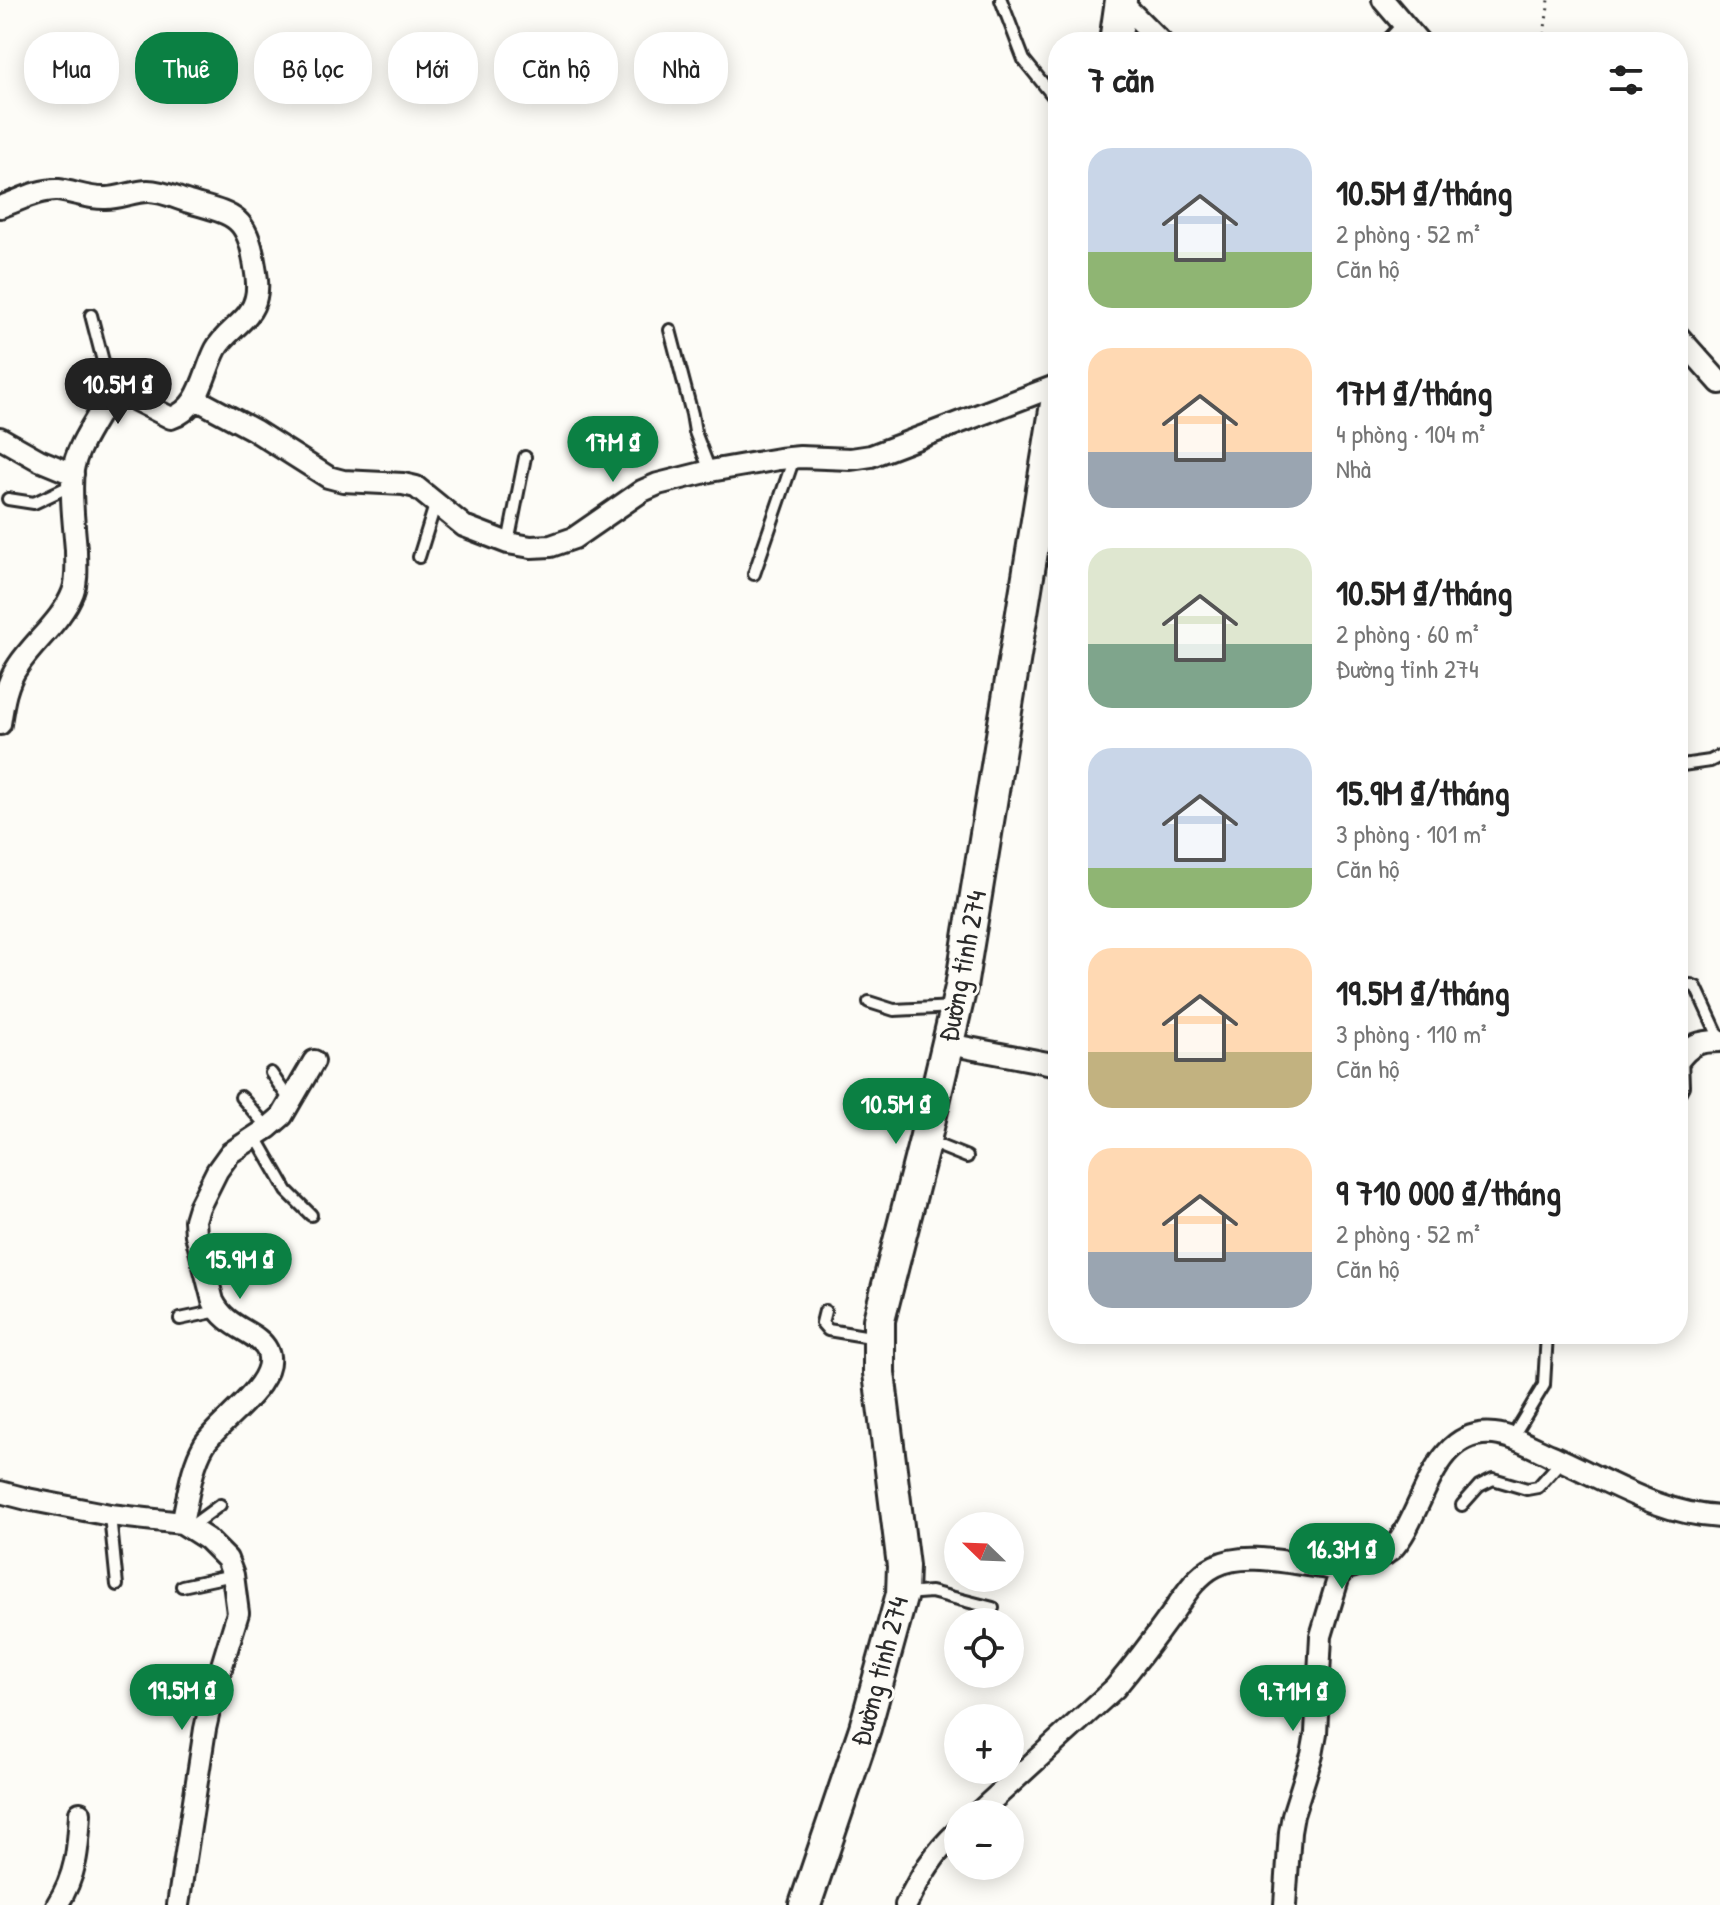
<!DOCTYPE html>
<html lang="vi">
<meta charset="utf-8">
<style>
:root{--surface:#fff;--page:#f2f2f2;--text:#222;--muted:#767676;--accent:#0b8043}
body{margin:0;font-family:"Patrick Hand",sans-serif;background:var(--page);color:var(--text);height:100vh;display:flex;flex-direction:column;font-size:30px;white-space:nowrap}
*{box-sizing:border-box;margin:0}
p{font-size:26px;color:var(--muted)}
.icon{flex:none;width:44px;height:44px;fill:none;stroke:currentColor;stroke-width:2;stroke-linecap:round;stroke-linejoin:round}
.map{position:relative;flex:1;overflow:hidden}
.panel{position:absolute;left:1048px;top:32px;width:640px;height:1312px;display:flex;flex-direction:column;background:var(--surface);border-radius:32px;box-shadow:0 4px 20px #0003}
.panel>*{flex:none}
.guide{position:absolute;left:24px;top:32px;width:760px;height:72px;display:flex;gap:16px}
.needle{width:52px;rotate:293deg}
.controls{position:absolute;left:944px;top:1512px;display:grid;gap:16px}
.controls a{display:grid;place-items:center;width:80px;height:80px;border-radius:50%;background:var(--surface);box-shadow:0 4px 20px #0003;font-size:40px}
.price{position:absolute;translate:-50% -68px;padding:0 18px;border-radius:28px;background:var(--accent);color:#fff;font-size:26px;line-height:52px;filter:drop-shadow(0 2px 4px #0008)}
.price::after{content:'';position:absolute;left:50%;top:48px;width:24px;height:18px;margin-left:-12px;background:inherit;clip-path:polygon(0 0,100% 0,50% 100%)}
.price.current{background:#222;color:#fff}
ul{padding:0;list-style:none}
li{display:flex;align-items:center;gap:24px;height:200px;padding:0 40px}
li span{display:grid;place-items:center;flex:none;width:224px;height:160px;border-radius:24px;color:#555}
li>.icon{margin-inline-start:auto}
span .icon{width:96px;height:96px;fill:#fffc;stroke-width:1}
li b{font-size:34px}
h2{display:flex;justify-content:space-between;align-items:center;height:96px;padding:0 40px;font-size:34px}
.chip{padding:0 28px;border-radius:32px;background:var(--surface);box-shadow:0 4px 20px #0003;font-size:28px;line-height:72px}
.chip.current{background:var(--accent);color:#fff}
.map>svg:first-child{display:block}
</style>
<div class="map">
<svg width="1720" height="1905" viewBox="0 0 1720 1905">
<rect width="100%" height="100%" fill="#fdfcf7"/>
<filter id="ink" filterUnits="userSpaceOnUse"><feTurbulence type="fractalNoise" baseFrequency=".0125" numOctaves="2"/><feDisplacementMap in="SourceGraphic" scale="16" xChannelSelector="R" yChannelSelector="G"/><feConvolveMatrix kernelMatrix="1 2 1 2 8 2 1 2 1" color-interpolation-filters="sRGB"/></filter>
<g filter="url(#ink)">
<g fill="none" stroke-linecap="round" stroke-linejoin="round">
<g stroke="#2b2b2b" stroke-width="16">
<path id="lane" d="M1001,0L1024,60L1058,102
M1386,42L1403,24
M91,315L111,392
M670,330L692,414L695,432L710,471
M8,499L34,503L72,485
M508,543L525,457
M419,557L436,502
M754,574L794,458
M1682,765L1710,761L1720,756
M1678,987L1691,985L1696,987L1720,1039
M869,1002L894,1010L955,1007
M271,1073L291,1102
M1678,1095L1683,1086L1682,1058
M241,1097L268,1128
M256,1137L287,1191L311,1215
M927,1141L967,1157
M825,1311L822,1323L828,1330L877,1338
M180,1319L218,1311
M1512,1438L1544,1385L1547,1334
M1462,1505L1479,1486L1493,1479L1527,1489L1538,1487L1562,1460
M110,1515L117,1585
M190,1527L220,1505
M182,1586L233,1575
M904,1594L931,1592L993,1608"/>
</g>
<g stroke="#2b2b2b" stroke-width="26">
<path id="street" d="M1383,0L1419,42
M1121,2L1161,42
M0,207C18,201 39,189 58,190C74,192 90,199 106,198C120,198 134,191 148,191C162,191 176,198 189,202C230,214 247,214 254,261C256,273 259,285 256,297C252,320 226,330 216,349C203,374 201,408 171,418L118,391L111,392C100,416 77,444 73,470C70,495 74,524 76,550C76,564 78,579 73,592C62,621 34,641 18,666C6,683 3,704 0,724
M1678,336L1720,383
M196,399L254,430L328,477L343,481L403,484L416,487L464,526L508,543L531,547L551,546L574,538L642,491L658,484L710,471L779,459L800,457L851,459L871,456L1058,385
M0,438L39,460L73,474
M948,1044L1058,1065
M1678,1061C1691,1044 1699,1041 1720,1041
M0,1492L27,1499L110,1515L182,1523L207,1539L227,1559L233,1575L238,1613L212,1698L205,1729L178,1905
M182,1523C188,1498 191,1467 204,1445C218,1421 282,1382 267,1350C258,1331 226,1329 213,1301L196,1235L195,1220L199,1207L217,1171L230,1153L268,1128L282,1116L314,1061
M977,1814L1115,1688C1135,1664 1153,1640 1171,1615C1183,1598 1195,1576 1215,1566C1244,1551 1290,1563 1322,1567C1328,1568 1335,1570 1340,1569C1348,1569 1357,1565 1364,1563C1373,1561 1384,1556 1391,1550C1424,1517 1431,1427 1494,1434C1514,1436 1532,1447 1550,1455C1605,1479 1658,1514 1720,1517
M57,1905C77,1874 78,1848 80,1813
M906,1905C921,1875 933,1854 958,1831
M1285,1905L1290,1832L1293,1815L1312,1755L1316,1733L1321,1636L1341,1569"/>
</g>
<g stroke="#2b2b2b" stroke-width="36">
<path id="secondary" d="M1115,42L1121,0
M805,1905L865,1728L902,1594L903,1566L879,1373V1320L925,1140L961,987L1058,392"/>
</g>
<path stroke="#2b2b2b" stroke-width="3" stroke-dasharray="2 6" stroke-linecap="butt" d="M1543,42L1549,0"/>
<use href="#lane" stroke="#fdfcf7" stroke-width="10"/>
<use href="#street" stroke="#fdfcf7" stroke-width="20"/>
<use href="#secondary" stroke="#fdfcf7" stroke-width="30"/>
</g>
</g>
<g text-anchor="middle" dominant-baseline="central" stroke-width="6" stroke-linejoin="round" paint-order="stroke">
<g font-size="28" fill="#2b2b2b" stroke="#fdfcf7">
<text transform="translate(962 966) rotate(-79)">Đường tỉnh 274</text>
<text transform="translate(879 1671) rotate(-75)">Đường tỉnh 274</text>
</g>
</g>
</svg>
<div class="controls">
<a><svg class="needle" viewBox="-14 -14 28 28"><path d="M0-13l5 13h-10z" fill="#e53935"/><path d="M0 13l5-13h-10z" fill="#767676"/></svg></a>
<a><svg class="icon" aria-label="locate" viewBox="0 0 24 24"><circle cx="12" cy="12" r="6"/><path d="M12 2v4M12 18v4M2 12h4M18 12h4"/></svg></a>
<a>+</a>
<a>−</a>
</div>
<b class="price current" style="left:118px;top:426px">10.5M ₫</b>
<b class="price" style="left:613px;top:484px">17M ₫</b>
<b class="price" style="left:896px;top:1146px">10.5M ₫</b>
<b class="price" style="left:240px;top:1301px">15.9M ₫</b>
<b class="price" style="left:1342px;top:1591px">16.3M ₫</b>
<b class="price" style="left:182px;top:1732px">19.5M ₫</b>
<b class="price" style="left:1293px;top:1733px">9.71M ₫</b>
<div class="guide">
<a class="chip">Mua</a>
<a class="chip current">Thuê</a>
<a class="chip">Bộ lọc</a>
<a class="chip">Mới</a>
<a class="chip">Căn hộ</a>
<a class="chip">Nhà</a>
</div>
<section class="panel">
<h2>7 căn<svg class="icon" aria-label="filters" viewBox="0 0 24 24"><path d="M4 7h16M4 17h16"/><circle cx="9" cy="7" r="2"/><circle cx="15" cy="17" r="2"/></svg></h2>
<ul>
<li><span style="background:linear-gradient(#c9d6e8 65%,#8fb573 0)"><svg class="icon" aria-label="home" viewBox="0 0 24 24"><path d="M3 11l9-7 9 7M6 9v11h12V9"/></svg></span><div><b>10.5M ₫/tháng</b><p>2 phòng · 52 m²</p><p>Căn hộ</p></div></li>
<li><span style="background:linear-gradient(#ffd9b3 65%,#9aa5b1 0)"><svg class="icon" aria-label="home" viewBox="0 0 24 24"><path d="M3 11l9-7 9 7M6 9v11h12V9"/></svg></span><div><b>17M ₫/tháng</b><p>4 phòng · 104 m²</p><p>Nhà</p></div></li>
<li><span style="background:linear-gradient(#dfe7d0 60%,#7fa58c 0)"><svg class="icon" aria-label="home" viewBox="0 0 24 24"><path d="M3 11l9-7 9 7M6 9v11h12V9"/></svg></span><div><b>10.5M ₫/tháng</b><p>2 phòng · 60 m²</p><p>Đường tỉnh 274</p></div></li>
<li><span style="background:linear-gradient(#c9d6e8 75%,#8fb573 0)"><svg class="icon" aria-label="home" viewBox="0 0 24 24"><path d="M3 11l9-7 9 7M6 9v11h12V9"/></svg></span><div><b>15.9M ₫/tháng</b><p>3 phòng · 101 m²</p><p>Căn hộ</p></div></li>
<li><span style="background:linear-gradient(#ffd9b3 65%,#c2b280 0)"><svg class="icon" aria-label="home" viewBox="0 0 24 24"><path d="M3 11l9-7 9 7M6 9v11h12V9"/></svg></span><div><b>19.5M ₫/tháng</b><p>3 phòng · 110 m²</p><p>Căn hộ</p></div></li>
<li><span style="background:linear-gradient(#ffd9b3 65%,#9aa5b1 0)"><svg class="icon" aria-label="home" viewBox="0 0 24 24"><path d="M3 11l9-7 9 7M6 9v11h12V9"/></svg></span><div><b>9 710 000 ₫/tháng</b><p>2 phòng · 52 m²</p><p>Căn hộ</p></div></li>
</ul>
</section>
</div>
